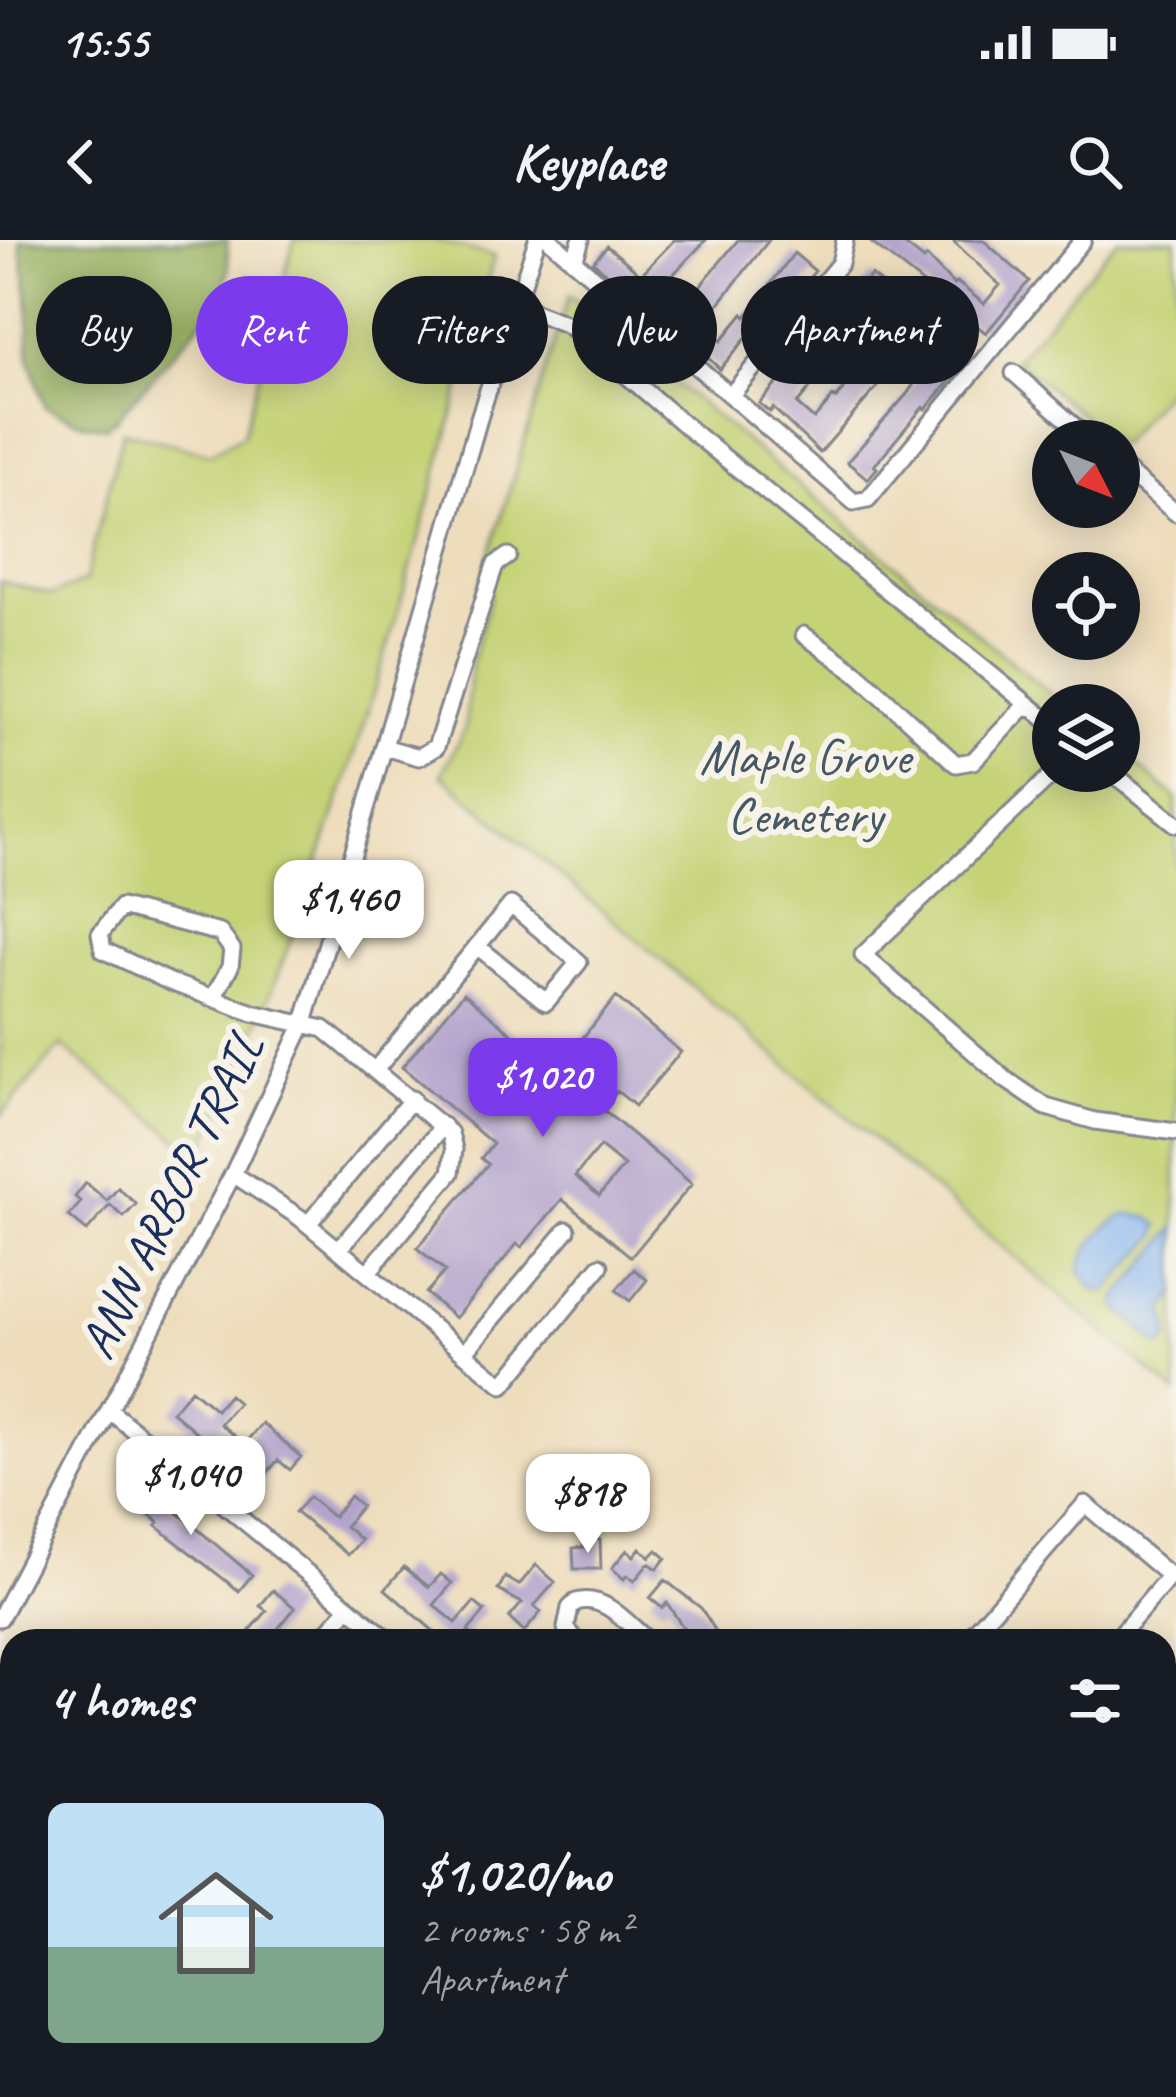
<!DOCTYPE html>
<meta charset="utf-8">
<style>
:root{--surface:#171b24;--page:#20242c;--text:#f1f3f6;--muted:#9ea1a6;--line:#363941;--accent:#7c3aed}
body{margin:0;font-family:Caveat,sans-serif;background:var(--page);color:var(--text);height:100vh;display:flex;flex-direction:column;font-size:45px;white-space:nowrap}
*{box-sizing:border-box;margin:0}
p{font-size:39px;color:var(--muted)}
.icon{flex:none;width:66px;height:66px;fill:none;stroke:currentColor;stroke-width:2;stroke-linecap:round;stroke-linejoin:round}
.map{position:relative;flex:1;overflow:hidden}
.side{position:absolute;left:0px;top:1389px;width:1176px;height:468px;display:flex;flex-direction:column;background:var(--surface);border-radius:36px 36px 0 0;box-shadow:0 6px 30px #0003}
.side>*{flex:none}
.top-card{position:absolute;left:36px;top:36px;width:1104px;height:108px;display:flex;gap:24px}
.needle{width:78px;rotate:132deg}
.buttons{position:absolute;left:1032px;top:180px;display:grid;gap:24px}
.buttons a{display:grid;place-items:center;width:108px;height:108px;border-radius:50%;background:var(--surface);box-shadow:0 6px 30px #0003;font-size:60px}
.price{position:absolute;translate:-50% -102px;padding:0 27px;border-radius:24px;background:#fff;color:#222;font-size:39px;line-height:78px;filter:drop-shadow(0 3px 6px #0008)}
.price::after{content:'';position:absolute;left:50%;top:72px;width:36px;height:27px;margin-left:-18px;background:inherit;clip-path:polygon(0 0,100% 0,50% 100%)}
.price.active{background:var(--accent);color:#fff}
ul{padding:0;list-style:none}
li{display:flex;align-items:center;gap:36px;height:300px;padding:0 48px}
li+li{border-top:3px solid var(--line)}
li span{display:grid;place-items:center;flex:none;width:336px;height:240px;border-radius:18px;color:#555}
li>.icon{margin-inline-start:auto}
span .icon{width:144px;height:144px;fill:#fffc;stroke-width:1}
li b{font-size:51px}
h2{display:flex;justify-content:space-between;align-items:center;height:144px;padding:0 48px;font-size:51px}
.pill{padding:0 42px;border-radius:54px;background:var(--surface);box-shadow:0 6px 30px #0003;font-size:42px;line-height:108px}
.pill.active{background:var(--accent);color:#fff}
.status{display:flex;justify-content:space-between;align-items:center;height:84px;padding:0 60px;background:var(--surface);direction:ltr}
.status svg{height:33px;fill:currentColor}
header{display:flex;justify-content:space-between;align-items:center;height:156px;padding:0 48px;background:var(--surface);font-size:54px;font-weight:600}
.map>svg:first-child{display:block}
</style>
<div class="status"><b>15:55</b><svg viewBox="0 0 49 12"><path d="M0 12V9h3v3zM5 12V6h3v6zM10 12V3h3v9zM15 12V0h3v12zM26 1h20v11H26zM47 4h2v5h-2z"/></svg></div>
<header><svg class="icon" aria-label="back" viewBox="0 0 24 24"><path d="M15 5l-7 7 7 7"/></svg>Keyplace<svg class="icon" aria-label="search" viewBox="0 0 24 24"><circle cx="10" cy="10" r="6"/><path d="M15 15l6 6"/></svg></header>
<div class="map">
<svg width="1176" height="1857" viewBox="0 0 1176 1857">
<rect width="100%" height="100%" fill="#f7f3e8"/>
<filter id="ink" filterUnits="userSpaceOnUse"><feTurbulence type="fractalNoise" baseFrequency=".00833" numOctaves="2"/><feDisplacementMap in="SourceGraphic" scale="24" xChannelSelector="R" yChannelSelector="G"/><feConvolveMatrix kernelMatrix="1 2 1 2 8 2 1 2 1" color-interpolation-filters="sRGB"/></filter>
<filter id="wash" filterUnits="userSpaceOnUse"><feTurbulence type="fractalNoise" baseFrequency=".004" numOctaves="4" result="noise"/><feDisplacementMap in="SourceGraphic" scale="48" xChannelSelector="R" yChannelSelector="G"/><feGaussianBlur stdDeviation="2.7" result="paint"/><feColorMatrix in="noise" values="0 0 0 0 0 0 0 0 0 0 0 0 0 0 0 0 0 1.4 0 .05"/><feComposite in="paint" operator="in"/></filter>
<g filter="url(#wash)">
<rect width="100%" height="100%" fill="#eeddbc"/>
<path fill="#c5d274" stroke="#708069" stroke-width="3" d="M294,0H433L494,16C449,196 400,375 342,551C301,676 257,799 199,916L61,805L0,877V341L52,355L85,341L123,191L210,214L243,195Z
M1117,0H1176V138L1119,205L1015,120Z
M569,55L1064,465H1053V531H1119V510L1176,558V1153L441,535L465,489L471,424L491,354L479,350Z"/>
<path fill="#9cb466" stroke="#5c7262" stroke-width="3" d="M20,0H227L229,30L222,58L116,179L105,187L85,184L45,167L29,117V65Z"/>
<path fill="#87b7f3" stroke="#5173a8" stroke-width="3" d="M1130,974L1149,978L1159,985L1157,996L1106,1052L1094,1050L1080,1031C1082,1010 1109,978 1130,974Z
M1176,987V1051L1165,1070L1169,1091L1167,1103L1160,1106L1116,1066L1117,1059Z"/>
<g fill="none" stroke-linecap="round" stroke-linejoin="round">
<path stroke="#87b7f3" stroke-width="4.5" d="M545,1857L552,1845"/>
</g>
<g id="blocks">
<path fill="#b3a4cd" fill-rule="evenodd" d="M674,0H706L644,65L593,22L607,6L637,31L633,43Z
M738,0H769L702,85L721,101L743,74L746,77L794,13L815,31L796,54L794,51L754,103L747,97L720,129L682,93L680,95L668,85Z
M868,0H899L924,20L927,17L954,45L957,42L984,64L1000,45L952,0H983L1029,41L986,93Z
M871,35L891,52L882,63L879,60L812,140L815,142L797,164L814,179L833,157L836,159L876,107L884,114L913,81L923,90L921,93L963,125L926,169L923,167L874,226L877,228L868,239L847,222L907,154L927,125L909,110L820,213L773,168L770,172L759,163L795,124L798,127Z
M464,753L572,844L588,826L571,812L616,757L681,812L635,866L617,851L602,869L692,944L631,1017L562,959L522,1007L517,1004L455,1078L426,1053L445,1031L417,1008L488,924L481,918L493,904L402,827ZM600,906L624,926L599,956L575,936Z
M86,943L107,961L118,948L136,964L124,977L110,965L87,991L69,976L81,962L75,957Z
M634,1029L647,1040L630,1061L616,1050Z
M191,1149L216,1170L229,1155L238,1163L220,1184L244,1204L262,1183L301,1217L290,1230L278,1220L258,1244L172,1172Z
M144,1244L252,1335L239,1351L156,1286L159,1283L131,1260Z
M350,1256L361,1266L345,1286L361,1300L348,1315L295,1272L309,1257L333,1277Z
M600,1299L601,1329H574L573,1308L585,1307V1300Z
M640,1308L650,1317L657,1310L666,1318L657,1329L649,1323L634,1341L627,1335L624,1339L612,1328L627,1310L634,1316Z
M536,1325L555,1342L534,1366L541,1372L524,1392L509,1378L522,1363L498,1350L505,1337L519,1345Z
M404,1327L429,1347L441,1334L452,1343L434,1365L456,1383L474,1362L485,1371L468,1391L479,1401H445L385,1349Z
M665,1340L701,1368L715,1390L700,1400L696,1394L690,1398L667,1363L662,1368L650,1358Z
M273,1350L295,1368L268,1401H241L267,1371L260,1366Z
M120,1845L165,1850V1857H118Z"/>
</g>
</g>
<g filter="url(#ink)">
<use href="#blocks" fill-opacity="0" stroke="#84868d" stroke-width="3"/>
<g fill="none" stroke-linecap="round" stroke-linejoin="round">
<g stroke="#84868d" stroke-width="21">
<path id="minor" d="M550,0L854,262L868,259L1083,0
M574,21L581,0
M517,65L568,85L694,193L1053,485
M1014,133L1091,201
M731,155L840,23L845,0
M1119,225L1176,273
M804,395L857,433L956,524L973,521L1027,464
M384,507L419,517L436,507L495,325L508,316
M1056,531L863,715L1005,839L1046,867L1095,881L1176,892
M1110,531L1176,584
M213,758L230,727L232,709L220,693L121,667L100,694L103,710L170,742L253,773L324,789L450,893L454,909L451,933L368,1032
M376,829C421,774 466,720 511,665L579,722L546,762L477,706
M233,934L299,977L503,1145L600,1026
M308,984L412,859
M339,1009L443,886
M464,1113L567,990
M110,1171L390,1401
M0,1378L233,934L304,783L480,175L537,0
M320,1401L349,1367
M577,1401L566,1388L570,1368L576,1362C604,1353 628,1384 648,1401
M967,1401L1085,1264L1170,1336L1115,1401
M1164,1479L1176,1489
M1164,1596L1176,1582
M1164,1672L1176,1682
M1164,1769L1176,1779
M1164,1833L1176,1844
M627,1845L642,1857
M695,1845L710,1857
M767,1845L781,1857
M818,1845L832,1857
M200,1853L207,1845
M600,1857L610,1845
M739,1857L749,1845
M948,1857L993,1845"/>
</g>
<g stroke="#84868d" stroke-width="24">
<path id="major" d="M1164,1814L1176,1800
M1127,1857L1138,1845"/>
</g>
<use href="#minor" stroke="#fff" stroke-width="15"/>
<use href="#major" stroke="#fabe6d" stroke-width="18"/>
</g>
</g>
<g text-anchor="middle" dominant-baseline="central" stroke-width="12" stroke-linejoin="round" paint-order="stroke">
<g font-size="51" fill="#465864" stroke="#f7f3e8">
<text x="805" y="516">Maple Grove<tspan x="805" dy="59">Cemetery</tspan></text>
</g>
<g font-size="51" fill="#1b2f5e" stroke="#f7f3e8">
<text transform="translate(171 955) rotate(-64)">ANN ARBOR TRAIL</text>
</g>
</g>
</svg>
<div class="buttons">
<a><svg class="needle" viewBox="-14 -14 28 28"><path d="M0-13l5 13h-10z" fill="#e53935"/><path d="M0 13l5-13h-10z" fill="#9ea1a6"/></svg></a>
<a><svg class="icon" aria-label="locate" viewBox="0 0 24 24"><circle cx="12" cy="12" r="6"/><path d="M12 2v4M12 18v4M2 12h4M18 12h4"/></svg></a>
<a><svg class="icon" aria-label="layers" viewBox="0 0 24 24"><path d="M12 4l9 5-9 5-9-5zM3 14l9 5 9-5"/></svg></a>
</div>
<b class="price" style="left:349px;top:722px">$1,460</b>
<b class="price active" style="left:543px;top:900px">$1,020</b>
<b class="price" style="left:191px;top:1298px">$1,040</b>
<b class="price" style="left:588px;top:1316px">$818</b>
<div class="top-card">
<a class="pill">Buy</a>
<a class="pill active">Rent</a>
<a class="pill">Filters</a>
<a class="pill">New</a>
<a class="pill">Apartment</a>
</div>
<section class="side">
<h2>4 homes<svg class="icon" aria-label="filters" viewBox="0 0 24 24"><path d="M4 7h16M4 17h16"/><circle cx="9" cy="7" r="2"/><circle cx="15" cy="17" r="2"/></svg></h2>
<ul>
<li><span style="background:linear-gradient(#bfe0f5 60%,#7fa58c 0)"><svg class="icon" aria-label="home" viewBox="0 0 24 24"><path d="M3 11l9-7 9 7M6 9v11h12V9"/></svg></span><div><b>$1,020/mo</b><p>2 rooms · 58 m²</p><p>Apartment</p></div></li>
</ul>
</section>
</div>
